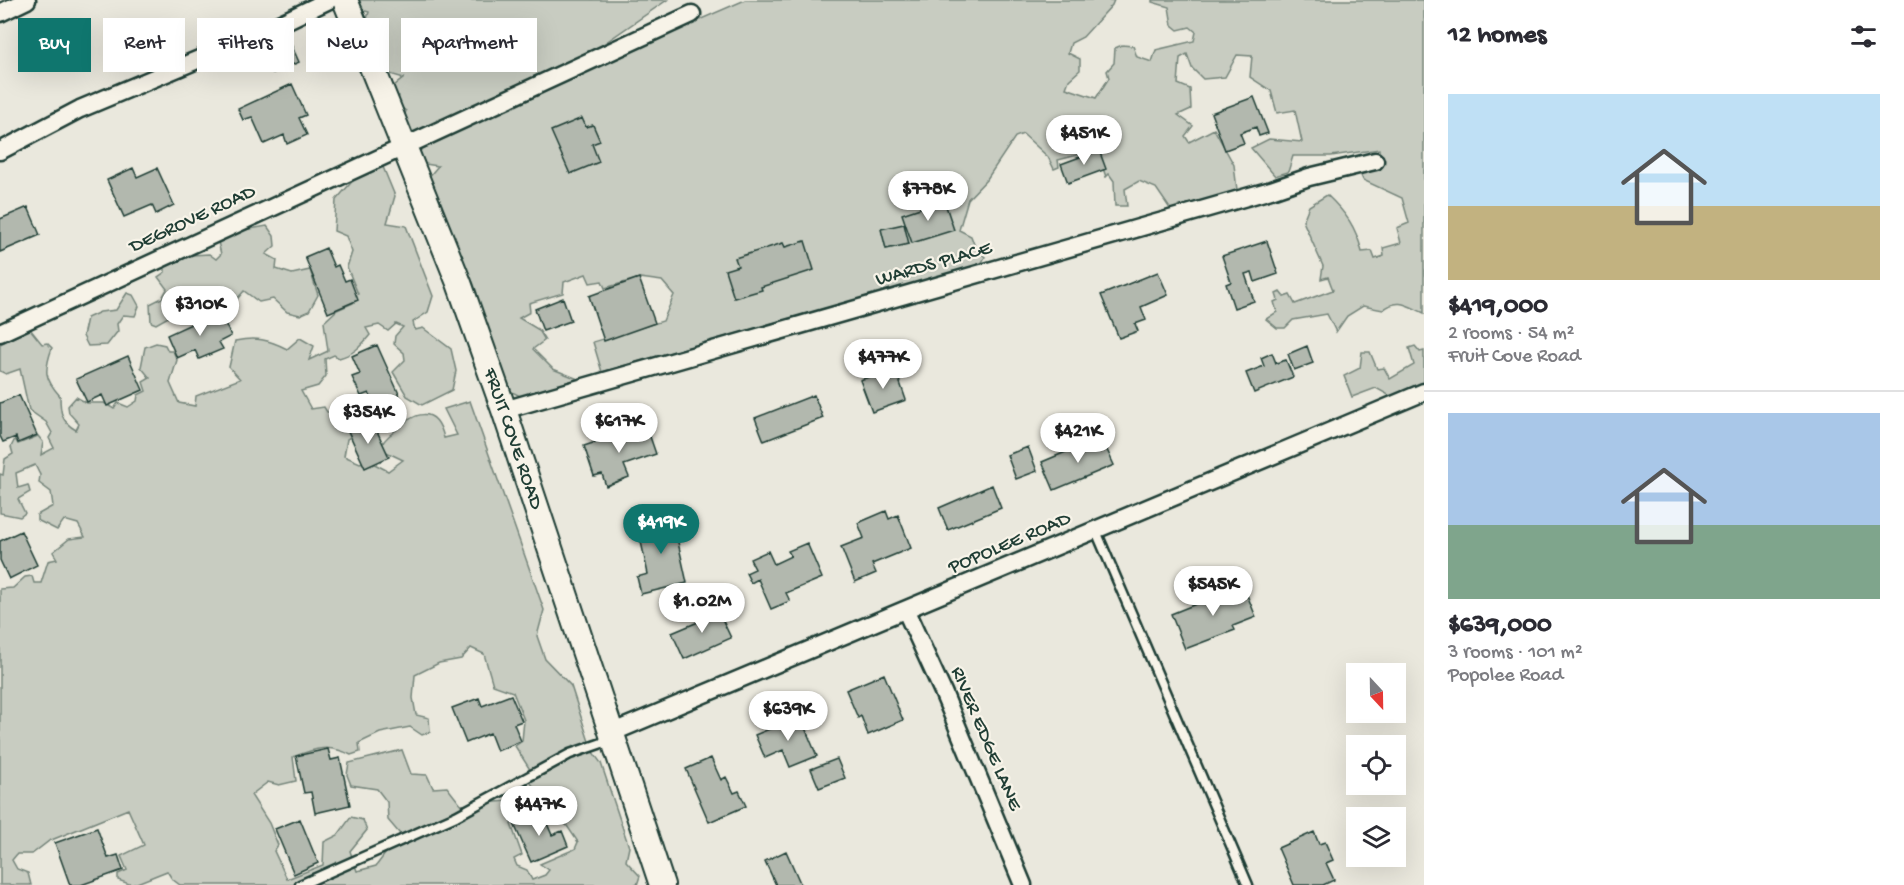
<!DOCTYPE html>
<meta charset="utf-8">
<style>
:root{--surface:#fff;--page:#f2f2f3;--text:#2b2b33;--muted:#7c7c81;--line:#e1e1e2;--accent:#0f766e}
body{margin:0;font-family:"Gochi Hand",sans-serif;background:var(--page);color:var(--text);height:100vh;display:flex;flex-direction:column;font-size:22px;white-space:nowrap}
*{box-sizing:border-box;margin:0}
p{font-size:20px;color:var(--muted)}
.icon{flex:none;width:33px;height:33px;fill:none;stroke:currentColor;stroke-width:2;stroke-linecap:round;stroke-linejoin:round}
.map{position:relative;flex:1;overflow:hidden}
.drawer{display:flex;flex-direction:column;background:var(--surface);width:480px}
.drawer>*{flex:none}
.top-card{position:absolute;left:18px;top:18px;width:570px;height:54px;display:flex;gap:12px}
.needle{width:39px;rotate:158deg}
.tools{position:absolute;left:1346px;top:663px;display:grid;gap:12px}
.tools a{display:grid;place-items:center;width:60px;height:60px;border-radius:0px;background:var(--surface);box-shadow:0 6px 24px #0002;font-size:30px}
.price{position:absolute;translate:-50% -51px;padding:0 14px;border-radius:21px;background:#fff;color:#222;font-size:20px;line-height:39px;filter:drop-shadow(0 2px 3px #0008)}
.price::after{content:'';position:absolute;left:50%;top:36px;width:18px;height:14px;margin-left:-9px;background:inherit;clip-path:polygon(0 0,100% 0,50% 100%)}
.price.current{background:var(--accent);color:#fff}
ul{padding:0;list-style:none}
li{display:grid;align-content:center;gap:12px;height:318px;padding:0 24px}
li+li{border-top:2px solid var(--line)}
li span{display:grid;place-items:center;height:186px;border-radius:0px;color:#555}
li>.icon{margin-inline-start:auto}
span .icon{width:108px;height:108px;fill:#fffc;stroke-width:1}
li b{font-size:26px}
h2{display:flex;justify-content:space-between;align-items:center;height:72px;padding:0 24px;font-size:26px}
.chip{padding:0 21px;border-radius:0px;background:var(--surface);box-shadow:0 6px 24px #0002;font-size:21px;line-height:54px}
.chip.current{background:var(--accent);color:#fff}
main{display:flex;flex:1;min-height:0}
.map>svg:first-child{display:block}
</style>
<main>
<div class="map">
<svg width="1424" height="885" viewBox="0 0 1424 885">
<rect width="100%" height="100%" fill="#eae8dd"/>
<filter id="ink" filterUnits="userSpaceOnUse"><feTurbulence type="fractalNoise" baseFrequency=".0167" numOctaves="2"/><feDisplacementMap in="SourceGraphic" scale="12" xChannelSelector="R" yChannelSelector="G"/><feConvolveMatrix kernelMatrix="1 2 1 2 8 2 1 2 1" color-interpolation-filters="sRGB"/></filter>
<g filter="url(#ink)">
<path fill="#c8ccc1" stroke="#74847a" stroke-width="1.5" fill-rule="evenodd" d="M354,0H667L583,58L410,136L403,120L406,111L396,104L399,96L392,94L390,89L404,78L383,72L374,51L381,42L370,39L365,26L369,12L358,9Z
M745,0H1114L1112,5L1083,37L1071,43L1068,53L1080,59V70L1069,80L1066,88L1096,98L1109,78L1107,71L1114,63L1115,48L1122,45L1133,46L1137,57L1152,62L1156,50L1194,41L1196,32L1190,27L1178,30L1172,25L1169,7L1152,2V0H1424V313C1408,306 1398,297 1383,310L1363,306L1347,316L1336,332L1327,314L1293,320L1285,328H1277L1266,319L1277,312L1274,302L1278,300L1276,294L1280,292L1284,297L1290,295L1295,304L1333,290L1328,277L1321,279L1323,266L1303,221L1309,206L1327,195C1346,213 1356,227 1362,252L1372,251L1375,259L1384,256L1383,248L1401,243L1397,228L1409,223L1402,198L1363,180L1359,171L1380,162L1379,149L1331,156H1293L1288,172L1275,176L1251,148L1269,139L1302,142L1295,110L1277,113L1271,91L1250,77L1252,56L1237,55L1225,77L1203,79L1192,68L1187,54L1180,58L1178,84L1190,89L1191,109L1178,115L1193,126L1185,136L1189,142L1214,129L1234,165L1237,190L1171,210L1156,188L1139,181L1125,189L1127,206H1115L1114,181L1109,174L1106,177L1097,150L1058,160L1059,167L1054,169L1048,157L1023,134L1015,137L987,179L968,199L959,230L971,236L975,247L985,257L981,264L602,372L593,342L663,321L674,295L662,281L640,278L605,288L602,281L590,283L586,274L564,282L563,293L529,303L530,312L519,318L539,330L545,340L533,349L553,369L578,379L522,397L506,389L476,304L477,293L473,282L467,279L427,179L438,166L419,163L415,143Z
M383,167L395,196L387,223L406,226L433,296L428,312L413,322L415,330L423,328L451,349L456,371L452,390L422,405L407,396L393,372L405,360L404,353L394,344L395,336L403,327L396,324L388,331L379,325L366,328L370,335C360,347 354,354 339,358L334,355L325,359L326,376L318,386L301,391L311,409L324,407L327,412L356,423L357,433L347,439L344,456L360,463L369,461L388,471L403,460L380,449C382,441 388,436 395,431C414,412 436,404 444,438L457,435L444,409L470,401L544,610L537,636L545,659L571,686L592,751L601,763L629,847L626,861L640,876L637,885H180L172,879L167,871L132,885L118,880V874L127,870L121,856L144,845L128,809L49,841L32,854H17L12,860L17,869L28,873L31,885H0V589L13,588L25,577L32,576L34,583H41L48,561L57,559L53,552L69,539L85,537L78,524L64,520L57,530L37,520V515L53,506L51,492L39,483L40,475L35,465L16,473L18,488L28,485L30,492L18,499L25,513L20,517L0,513V474L3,475L5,459L13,454L11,447L15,439L18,444L38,436L43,442L41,455L54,448L49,438L52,433L46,422L29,410L20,369L6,374L0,371V344L30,329L42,344L47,343L52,348C44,371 44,378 60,396C60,411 61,422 76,430L79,424L69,413L68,406L76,397L87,403H104L114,409L118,403L128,407L137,401L138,395L146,391L143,382L150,378L141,367L145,347L156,343L165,345L168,351H173L177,360L170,383L179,403L195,406L196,396L240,379L229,367L235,341C256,337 268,339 287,349L300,338L314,346L309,360L328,351L324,322L337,310L353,303L352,297L358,294L347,267L352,252L346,236L334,231L336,200L356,177ZM471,648L484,654L493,685L513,692L524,720L522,741L515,746L529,768L531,783L550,811L562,807L566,814L563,820L578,842L575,849L540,864L549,870L545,875L532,880L527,870L517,866L514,859L522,855L511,824L527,814L508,801L461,805L447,787L433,788L427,775L411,774L402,750L349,763L347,775L351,785L377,789L387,802L388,820L400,834L376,866L357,871L350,851L367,830L363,820L351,817L338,835L324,842L323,865L287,879L274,851L278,845L269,823L251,795L268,782L279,785L296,781L293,757C316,748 329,744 351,755L360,752L359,743L380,733L410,727L422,735L430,732L429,718L416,715L413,698L415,675L439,663L461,659Z
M267,226L274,236L275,246L266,254L277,260L276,269L292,274L310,270L318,295L309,311L300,315L287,312L273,299L259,302L244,291L231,306H223L220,303L208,307L198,293L182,301L173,294L170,298L175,308L172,315L156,324L151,322L150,304L162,298L167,289L158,277L165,272V267L192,255L209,254L216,259L221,254L218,242L244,230Z
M127,293L133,295L139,306L135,316L123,315L117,324L118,331L107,345L88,346L83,336L87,318L100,312L116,310Z
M1415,346L1420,352L1424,351V383L1392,397L1376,388L1352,397L1344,376L1360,368L1362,352H1370L1377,369L1384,368L1390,379L1414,365L1409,348Z"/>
<path fill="#b2b8ae" stroke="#1f3d34" stroke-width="1.5" d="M291,44L299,62L273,73L265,56Z
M292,84L306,115L299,118L307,135L287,144L284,135L264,144L252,117L243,120L238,109Z
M1254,97L1268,133L1259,136L1256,127L1240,133L1244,143L1225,150L1211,113Z
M582,118L586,127L593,125L600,141L592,144L599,162L570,174L551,131Z
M1099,150L1106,169L1068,183L1061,164Z
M133,168L137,177L157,168L174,205L156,214L152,205L124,217L107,180Z
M944,200L954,230L912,243L902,214Z
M28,207L40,235L0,252V219Z
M904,224L909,244L886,249L881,229Z
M805,241L814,270L761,287L762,290L734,298L725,270L738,266L735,258L783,243L785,247Z
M1267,241L1278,274L1255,282L1252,272L1245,274L1254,301L1234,308L1226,284L1231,282L1222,256Z
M326,248L334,267L338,265L345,281L350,279L358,300L328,313L305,257Z
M1158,272L1168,295L1141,307L1146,320L1135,324L1138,331L1119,338L1101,295Z
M639,278L655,323L604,341L589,296Z
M563,298L571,321L543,331L535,309Z
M219,311L231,336L219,342L223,349L199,359L195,350L177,358L167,335Z
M377,345L404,405L379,416L369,393L361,396L352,377L360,374L352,356Z
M1307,346L1313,363L1294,370L1288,354Z
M1272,353L1276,363L1286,360L1293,377L1254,393L1246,373L1264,366L1261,358Z
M128,356L143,390L107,406L102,395L87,402L76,379Z
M895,368L906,400L872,412L860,380Z
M19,395L37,435L18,443L16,437L3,442L0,436V403Z
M814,395L823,418L764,441L755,418Z
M365,423L369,432L376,429L389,457L365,468L348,431Z
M646,425L656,454L624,465L629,477L606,486L602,474L594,476L584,446Z
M1101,437L1114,465L1054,490L1042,462Z
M1028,447L1037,471L1016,479L1007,455Z
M992,485L1001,508L948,530L939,508Z
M886,511L889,519L898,515L911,548L872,564L876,573L855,582L841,547L864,538L858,523Z
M672,515L687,583L641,594L637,577L648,574L637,523Z
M21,531L37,565L9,579L0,560V541Z
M807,543L822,578L786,593L790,601L771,609L758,579L751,583L746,573L755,569L750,559L768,551L774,564L791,556L788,551Z
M1243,585L1256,617L1233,626L1235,630L1185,649L1171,614Z
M715,604L731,638L684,659L672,633L705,619L701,610Z
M884,674L903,720L868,735L861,716L858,718L846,690Z
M511,695L522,721L514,724L521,741L497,751L490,733L466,743L452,708L479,698L482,706Z
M800,716L817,756L790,767L783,750L765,758L755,735Z
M328,749L331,760L340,758L350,805L315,813L311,792L304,793L296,756Z
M711,758L721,780L726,777L734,793L739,791L746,806L709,822L686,769Z
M837,759L845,778L819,788L811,769Z
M542,812L552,835L562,831L568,846L531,862L514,824Z
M300,819L318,863L294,874L275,829Z
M97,828L108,858L118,855L123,870L81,885H70L55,843Z
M1314,832L1319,844L1325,842L1333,860L1326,863L1334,880L1323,885H1294L1278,848Z
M786,851L801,885H776L765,861Z"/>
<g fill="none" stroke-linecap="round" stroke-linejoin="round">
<g stroke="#1f3d34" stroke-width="13">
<path id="lane" d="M1096,531L1248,885
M300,885L456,816L570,754L602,743L609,735"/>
</g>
<g stroke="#1f3d34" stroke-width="21">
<path id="street" d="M0,13L27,0
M0,151L80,109L252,37L329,0
M0,333L692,14
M504,410L1271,190L1309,177L1375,161
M906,611L943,692L1023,885
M611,733L1424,392"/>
</g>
<g stroke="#1f3d34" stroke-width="28">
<path id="secondary" d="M345,0L459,283L504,410L662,885"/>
</g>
<use href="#lane" stroke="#f7f3e8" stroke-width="8"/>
<use href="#street" stroke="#f7f3e8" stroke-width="16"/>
<use href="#secondary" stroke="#f7f3e8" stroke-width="24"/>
</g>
</g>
<g text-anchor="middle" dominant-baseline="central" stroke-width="4.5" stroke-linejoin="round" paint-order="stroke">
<g font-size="20" fill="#1f3d34" stroke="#f7f3e8">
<text transform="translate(193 220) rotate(-25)">DEGROVE ROAD</text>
<text transform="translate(934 265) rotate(-16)">WARDS PLACE</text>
<text transform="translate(512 439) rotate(71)">FRUIT COVE ROAD</text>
<text transform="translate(1010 544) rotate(-23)">POPOLEE ROAD</text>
<text transform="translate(985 739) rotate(67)">RIVER EDGE LANE</text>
</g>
</g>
</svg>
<div class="tools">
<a><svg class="needle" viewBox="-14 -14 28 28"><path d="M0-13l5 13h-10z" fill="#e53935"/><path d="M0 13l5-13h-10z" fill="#7c7c81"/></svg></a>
<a><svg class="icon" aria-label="locate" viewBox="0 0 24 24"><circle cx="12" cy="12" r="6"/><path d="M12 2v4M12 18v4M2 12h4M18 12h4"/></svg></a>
<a><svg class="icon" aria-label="layers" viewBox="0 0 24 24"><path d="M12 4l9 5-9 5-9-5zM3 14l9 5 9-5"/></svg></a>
</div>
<b class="price" style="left:1084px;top:166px">$451K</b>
<b class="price" style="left:928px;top:222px">$778K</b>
<b class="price" style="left:200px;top:337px">$310K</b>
<b class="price" style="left:883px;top:390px">$477K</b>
<b class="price" style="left:368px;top:445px">$354K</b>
<b class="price" style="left:619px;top:454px">$617K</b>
<b class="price" style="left:1078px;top:464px">$421K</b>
<b class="price current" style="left:661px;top:555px">$419K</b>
<b class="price" style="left:1213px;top:617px">$545K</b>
<b class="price" style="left:702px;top:634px">$1.02M</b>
<b class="price" style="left:788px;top:742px">$639K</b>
<b class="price" style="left:539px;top:837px">$447K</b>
<div class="top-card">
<a class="chip current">Buy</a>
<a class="chip">Rent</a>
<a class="chip">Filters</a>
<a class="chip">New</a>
<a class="chip">Apartment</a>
</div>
</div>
<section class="drawer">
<h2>12 homes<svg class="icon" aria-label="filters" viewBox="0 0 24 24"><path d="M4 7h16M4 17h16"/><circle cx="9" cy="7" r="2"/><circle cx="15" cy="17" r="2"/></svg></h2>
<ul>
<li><span style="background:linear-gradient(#bfe0f5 60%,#c2b280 0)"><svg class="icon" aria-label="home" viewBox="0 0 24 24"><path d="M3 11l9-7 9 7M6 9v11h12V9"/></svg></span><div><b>$419,000</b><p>2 rooms · 54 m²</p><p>Fruit Cove Road</p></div></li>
<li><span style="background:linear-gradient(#a9c7e8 60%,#7fa58c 0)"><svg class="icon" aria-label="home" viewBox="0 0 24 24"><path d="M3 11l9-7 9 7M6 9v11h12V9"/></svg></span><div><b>$639,000</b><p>3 rooms · 101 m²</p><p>Popolee Road</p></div></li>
</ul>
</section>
</main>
